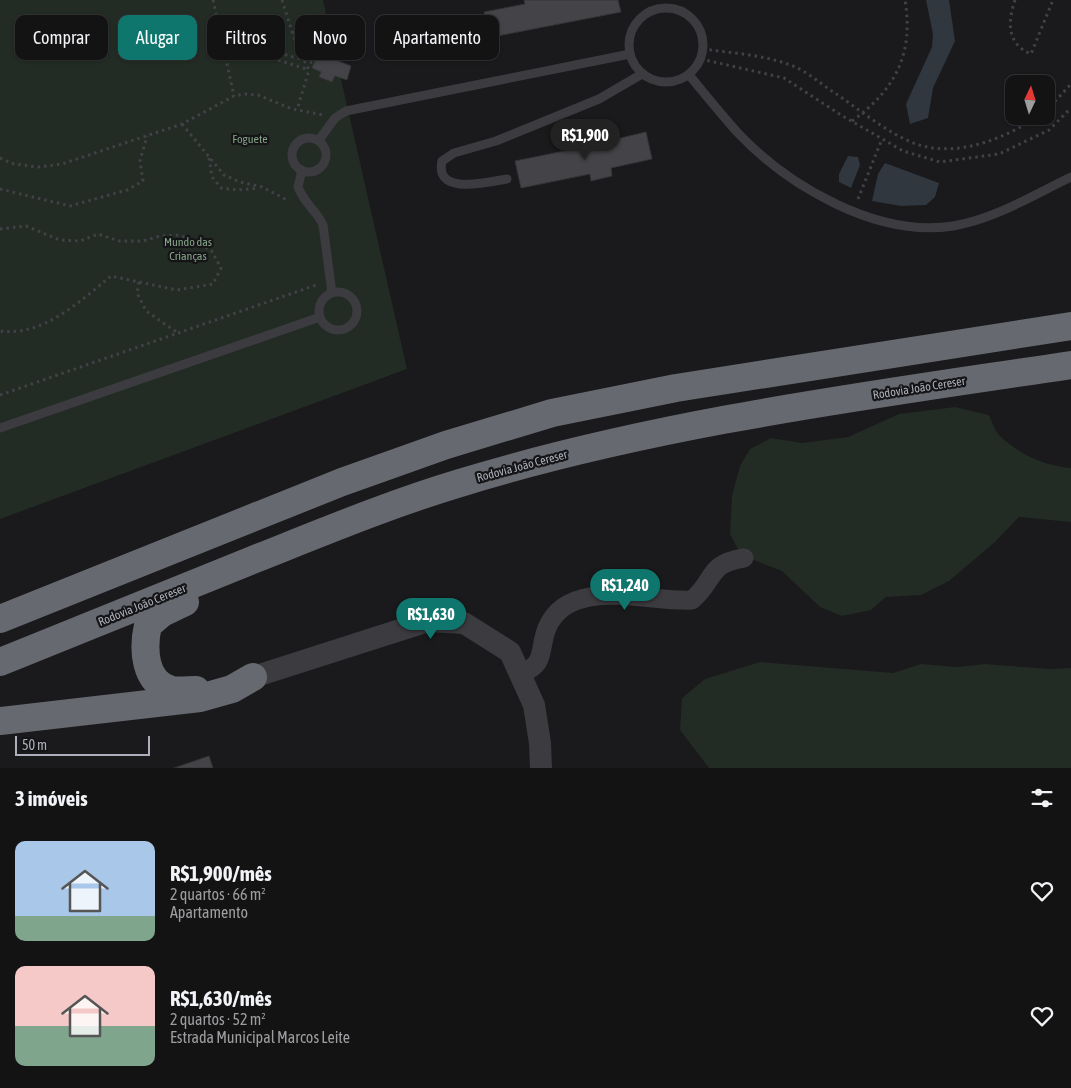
<!DOCTYPE html>
<html lang="pt">
<meta charset="utf-8">
<style>
:root{--surface:#141314;--page:#212022;--text:#f1f3f6;--muted:#9d9ea0;--line:#333234;--accent:#0f766e}
body{margin:0;font-family:"Asap Condensed",sans-serif;background:var(--page);color:var(--text);height:100vh;display:flex;flex-direction:column;font-size:19px;white-space:nowrap}
*{box-sizing:border-box;margin:0}
p{font-size:16px;color:var(--muted)}
.icon{flex:none;width:28px;height:28px;fill:none;stroke:currentColor;stroke-width:2;stroke-linecap:round;stroke-linejoin:round}
.map{position:relative;height:768px;overflow:hidden}
.details{display:flex;flex-direction:column;background:var(--surface);flex:1}
.details>*{flex:none}
.banner{position:absolute;left:15px;top:15px;width:500px;height:45px;display:flex;gap:10px}
.needle{width:32px;rotate:4deg}
.tools{position:absolute;left:1005px;top:75px;display:grid;gap:10px}
.tools a{display:grid;place-items:center;width:50px;height:50px;border-radius:10px;background:var(--surface);box-shadow:0 1px 4px #0004,0 0 0 1px var(--line);font-size:25px}
.scale{position:absolute;left:15px;bottom:12px;width:135px;box-sizing:border-box;padding-left:5px;border:2px solid #adb0ba;border-top:0;font-size:14px;line-height:18px;white-space:nowrap;color:#adb0ba;-webkit-text-stroke:4px #151417;paint-order:stroke}
.price{position:absolute;translate:-50% -42px;padding:0 11px;border-radius:18px;background:var(--accent);color:#fff;font-size:16px;line-height:32px;filter:drop-shadow(0 1px 2px #0008)}
.price::after{content:'';position:absolute;left:50%;top:30px;width:15px;height:11px;margin-left:-8px;background:inherit;clip-path:polygon(0 0,100% 0,50% 100%)}
.price.active{background:#222;color:#fff}
ul{padding:0;list-style:none}
li{display:flex;align-items:center;gap:15px;height:125px;padding:0 15px}
li span{display:grid;place-items:center;flex:none;width:140px;height:100px;border-radius:10px;color:#555}
li>.icon{margin-inline-start:auto}
span .icon{width:60px;height:60px;fill:#fffc;stroke-width:1}
li b{font-size:21px}
h2{display:flex;justify-content:space-between;align-items:center;height:60px;padding:0 15px;font-size:21px}
.tag{padding:0 18px;border-radius:10px;background:var(--surface);box-shadow:0 1px 4px #0004,0 0 0 1px var(--line);font-size:18px;line-height:45px}
.tag.active{background:var(--accent);color:#fff}
.map>svg:first-child{display:block}
</style>
<div class="map">
<svg width="1071" height="768" viewBox="0 0 1071 768">
<rect width="100%" height="100%" fill="#1a191b"/>
<path fill="#232b25" d="M0,0H323L407,369L0,519Z
M955,407L989,415C992,422 995,431 1000,436C1020,455 1045,466 1071,468V522L1019,517L995,542L949,581L921,595L886,597L871,610L842,616L820,607L782,571L741,555L730,534L732,496L740,466L750,449L771,438L802,443L848,437L899,414Z
M760,662L893,673L921,664L958,667L985,664L1049,669L1071,668V768H709L680,730L682,698L705,679Z"/>
<path fill="#30373f" d="M926,0H949L955,41L933,88L928,118L910,124L906,104L932,47L933,34Z
M848,156L858,157L860,165L851,188L839,182V174Z
M885,163L939,183L935,197L926,205L901,206L872,201L878,174Z"/>
<path fill="#444448" stroke="#343437" d="M524,0H618L621,12L492,37L484,12L525,4Z
M318,53L351,66L347,80L335,76L332,82L319,77L321,72L312,68Z
M646,132L652,159L611,168L612,176L591,181L590,174L521,188L515,161L584,147L586,141L607,136L608,141Z
M209,756L213,768H174Z"/>
<g fill="none" stroke-linecap="round" stroke-linejoin="round">
<path stroke="#414247" stroke-width="3" stroke-dasharray="2.5 4" stroke-linecap="butt" d="M213,0L234,96
M282,0L296,44L309,70L297,110
M1015,0C1008,21 1006,44 1031,54L1053,0
M292,32L327,39L323,55
M703,49C733,53 765,55 793,66C808,72 822,85 835,93C860,110 887,133 916,144C956,158 1005,139 1038,116
M272,58L309,70
M701,59L784,78L841,115L903,151L940,162L999,154L1049,130L1071,108
M1046,111L1071,84
M852,121C895,90 914,54 905,0
M182,124L224,175L240,182L262,187L289,201
M0,158L14,164L38,167L62,164L182,124L234,96L245,94L258,95L292,109L323,115
M209,158L212,177L221,188L238,190L259,188
M0,189L70,206L127,190L143,181L140,161L147,136
M858,199L882,139
M0,229L26,226L60,240L80,241L98,234L119,241H143L160,236L180,235L211,250L221,268L213,284L177,290L111,276C80,301 43,337 0,331
M139,282L137,293L146,311L178,333
M0,395L319,284"/>
<path stroke="#3b3b40" stroke-width="9" d="M629 45a37 37 0 1 1 74 0a37 37 0 1 1-74 0Z
M689,75C705,94 721,114 738,133C788,186 877,238 953,226C995,219 1033,195 1071,177
M292 155a17 17 0 1 1 34 0a17 17 0 1 1-34 0Z
M319,140L335,118L346,111L630,54
M302,170L298,187C303,202 317,211 323,225L332,293
M507,179C488,182 434,196 442,161L454,153L496,141L599,99L642,74
M319 311a19 19 0 1 1 38 0a19 19 0 1 1-38 0Z
M0,428L320,317"/>
<path stroke="#3b3b40" stroke-width="19" d="M520,674C547,664 538,651 547,628C569,575 651,603 692,600C716,580 706,564 744,558"/>
<path stroke="#3b3b40" stroke-width="22" d="M253,677L428,621L464,623L510,652L534,705L540,743L541,768"/>
<path stroke="#676971" stroke-width="28" d="M185,602L162,613L148,625C143,647 143,683 172,690C179,691 188,690 196,690
M0,619L342,482L446,445L552,413L676,388L1071,326
M0,662C85,628 170,594 255,559C323,532 390,504 460,483C659,422 866,396 1071,365
M0,721L200,698L232,689L253,677"/>
<path stroke="#414247" stroke-width="3" stroke-dasharray="2.5 4" stroke-linecap="butt" d="M272,58L273,51L314,63"/>
</g>
<circle fill="#556558" cx="329" cy="47" r="7"/>
<g text-anchor="middle" dominant-baseline="central" stroke-width="4.5" stroke-linejoin="round" paint-order="stroke">
<g font-size="12" fill="#85a489" stroke="#151417">
<text x="250" y="139">Foguete</text>
<text x="188" y="242">Mundo das<tspan x="188" dy="14">Crianças</tspan></text>
</g>
<g font-size="12" fill="#adb0ba" stroke="#151417">
<text transform="translate(919 388) rotate(-9)">Rodovia João Cereser</text>
<text transform="translate(522 466) rotate(-15)">Rodovia João Cereser</text>
<text transform="translate(142 605) rotate(-22)">Rodovia João Cereser</text>
</g>
</g>
</svg>
<div class="tools">
<a><svg class="needle" viewBox="-14 -14 28 28"><path d="M0-13l5 13h-10z" fill="#e53935"/><path d="M0 13l5-13h-10z" fill="#9d9ea0"/></svg></a>
</div>
<div class="scale">50 m</div>
<b class="price active" style="left:585px;top:161px">R$1,900</b>
<b class="price" style="left:625px;top:611px">R$1,240</b>
<b class="price" style="left:431px;top:640px">R$1,630</b>
<div class="banner">
<a class="tag">Comprar</a>
<a class="tag active">Alugar</a>
<a class="tag">Filtros</a>
<a class="tag">Novo</a>
<a class="tag">Apartamento</a>
</div>
</div>
<section class="details">
<h2>3 imóveis<svg class="icon" aria-label="filters" viewBox="0 0 24 24"><path d="M4 7h16M4 17h16"/><circle cx="9" cy="7" r="2"/><circle cx="15" cy="17" r="2"/></svg></h2>
<ul>
<li><span style="background:linear-gradient(#a9c7e8 75%,#7fa58c 0)"><svg class="icon" aria-label="home" viewBox="0 0 24 24"><path d="M3 11l9-7 9 7M6 9v11h12V9"/></svg></span><div><b>R$1,900/mês</b><p>2 quartos · 66 m²</p><p>Apartamento</p></div><svg class="icon" aria-label="heart" viewBox="0 0 24 24"><path d="M12 20l-8-8c-3-5 5-10 8-4 3-6 11-1 8 4z"/></svg></li>
<li><span style="background:linear-gradient(#f6c9c9 60%,#7fa58c 0)"><svg class="icon" aria-label="home" viewBox="0 0 24 24"><path d="M3 11l9-7 9 7M6 9v11h12V9"/></svg></span><div><b>R$1,630/mês</b><p>2 quartos · 52 m²</p><p>Estrada Municipal Marcos Leite</p></div><svg class="icon" aria-label="heart" viewBox="0 0 24 24"><path d="M12 20l-8-8c-3-5 5-10 8-4 3-6 11-1 8 4z"/></svg></li>
</ul>
</section>
